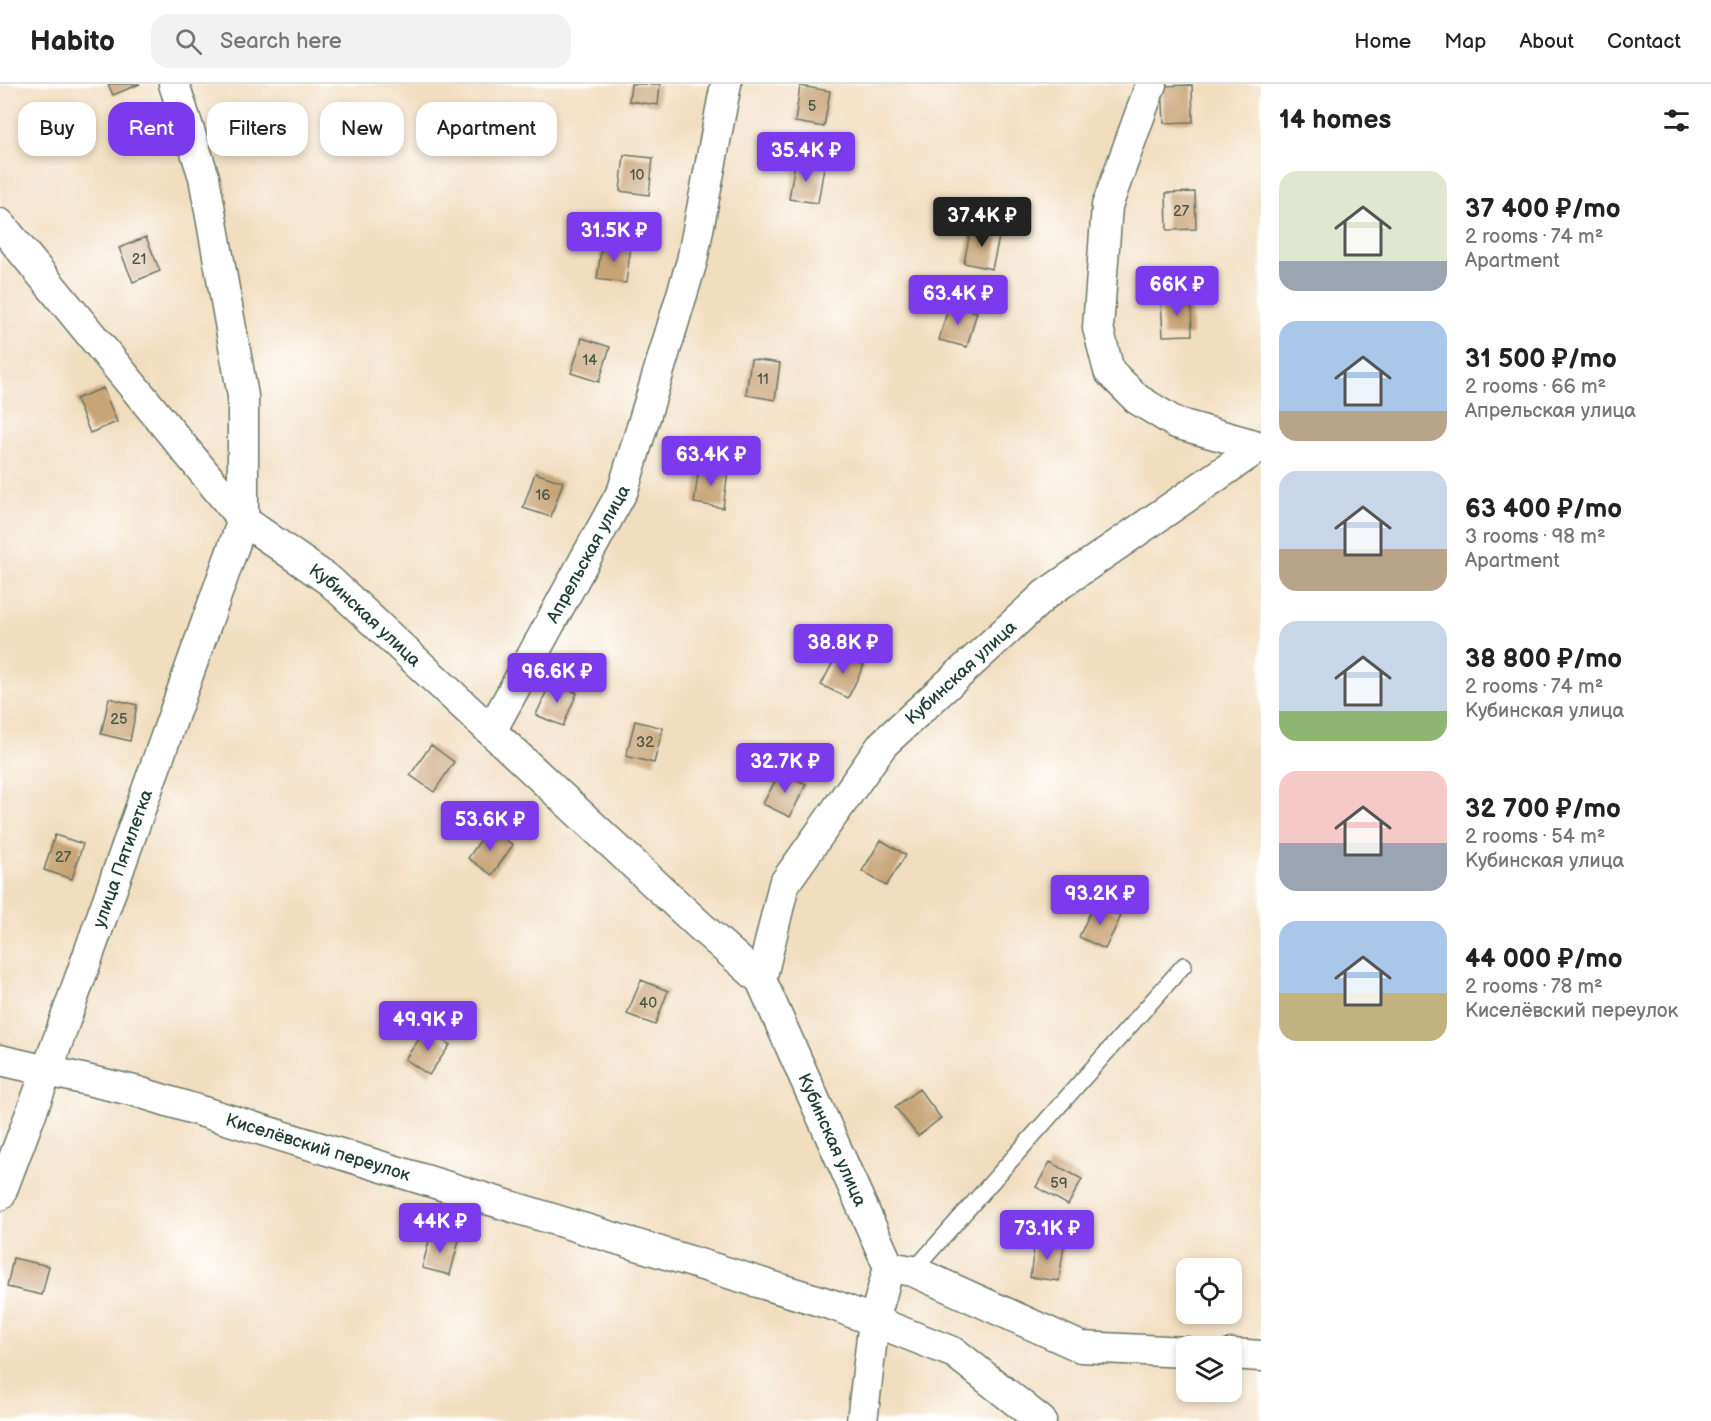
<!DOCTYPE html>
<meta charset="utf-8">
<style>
:root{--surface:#fff;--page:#f2f2f2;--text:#222;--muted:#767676;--line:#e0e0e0;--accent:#7c3aed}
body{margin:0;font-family:"Balsamiq Sans",sans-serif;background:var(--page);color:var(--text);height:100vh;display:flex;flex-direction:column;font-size:22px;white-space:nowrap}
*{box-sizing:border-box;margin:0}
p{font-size:20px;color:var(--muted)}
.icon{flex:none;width:33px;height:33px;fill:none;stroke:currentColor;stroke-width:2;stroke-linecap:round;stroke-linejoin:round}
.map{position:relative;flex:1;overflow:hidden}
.sheet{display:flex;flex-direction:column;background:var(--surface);width:450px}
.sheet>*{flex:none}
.top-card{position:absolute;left:18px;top:18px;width:570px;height:54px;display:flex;gap:12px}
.fabs{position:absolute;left:1176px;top:1174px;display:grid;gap:12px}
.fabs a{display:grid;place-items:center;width:66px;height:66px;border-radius:12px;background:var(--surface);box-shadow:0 3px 9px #0003;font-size:30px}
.price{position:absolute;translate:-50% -51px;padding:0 14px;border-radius:6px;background:var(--accent);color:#fff;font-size:20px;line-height:39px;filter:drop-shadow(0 2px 3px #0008)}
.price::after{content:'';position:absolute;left:50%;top:36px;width:18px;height:14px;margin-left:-9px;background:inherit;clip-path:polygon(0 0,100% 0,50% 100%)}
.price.current{background:#222;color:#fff}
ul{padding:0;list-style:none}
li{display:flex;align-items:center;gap:18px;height:150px;padding:0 18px}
li span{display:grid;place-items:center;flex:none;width:168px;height:120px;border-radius:18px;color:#555}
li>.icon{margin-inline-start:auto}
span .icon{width:72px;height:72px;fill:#fffc;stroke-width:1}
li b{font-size:26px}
h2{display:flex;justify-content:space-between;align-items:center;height:72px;padding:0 18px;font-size:26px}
.pill{padding:0 21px;border-radius:18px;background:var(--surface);box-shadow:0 3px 9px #0003;font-size:21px;line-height:54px}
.pill.current{background:var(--accent);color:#fff}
header{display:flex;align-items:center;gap:36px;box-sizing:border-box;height:84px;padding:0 30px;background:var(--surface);border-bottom:2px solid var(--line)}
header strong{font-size:28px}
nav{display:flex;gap:33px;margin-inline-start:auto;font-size:21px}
.search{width:420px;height:54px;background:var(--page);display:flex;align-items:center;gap:15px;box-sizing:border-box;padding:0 21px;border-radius:18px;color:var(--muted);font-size:22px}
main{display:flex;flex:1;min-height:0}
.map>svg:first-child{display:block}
</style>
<header>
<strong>Habito</strong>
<div class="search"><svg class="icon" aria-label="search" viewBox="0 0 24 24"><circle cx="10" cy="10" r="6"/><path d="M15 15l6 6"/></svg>Search here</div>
<nav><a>Home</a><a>Map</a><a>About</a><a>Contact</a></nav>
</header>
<main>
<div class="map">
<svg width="1261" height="1337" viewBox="0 0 1261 1337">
<rect width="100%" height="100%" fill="#fff"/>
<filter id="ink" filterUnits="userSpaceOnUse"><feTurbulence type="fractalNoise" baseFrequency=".0167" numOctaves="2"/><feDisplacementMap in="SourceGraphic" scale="12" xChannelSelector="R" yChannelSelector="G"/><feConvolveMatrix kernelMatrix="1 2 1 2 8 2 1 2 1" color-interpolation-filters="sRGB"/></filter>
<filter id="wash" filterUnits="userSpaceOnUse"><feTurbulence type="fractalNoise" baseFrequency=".008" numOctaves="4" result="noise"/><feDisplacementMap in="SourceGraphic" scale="24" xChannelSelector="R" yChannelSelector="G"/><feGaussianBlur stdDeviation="1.35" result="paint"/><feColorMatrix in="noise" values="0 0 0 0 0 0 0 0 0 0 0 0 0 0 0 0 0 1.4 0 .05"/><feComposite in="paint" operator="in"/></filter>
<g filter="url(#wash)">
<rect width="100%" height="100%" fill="#f1debf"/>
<g id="blocks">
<path fill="#c8a477" d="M108,0H140L113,11Z
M631,0H660L658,21L629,17Z
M1192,1L1193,38L1164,39L1162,2Z
M800,2L830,7L824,43L795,38Z
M624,71L653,74L649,111L620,107Z
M795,78L824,83L818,119L789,115Z
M1195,108L1196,145L1167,146L1166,109Z
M971,143L1000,149L992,185L964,179Z
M146,153L160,187L133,198L119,164Z
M602,159L631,162L626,199L597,195Z
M1191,215L1192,251L1163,252L1161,216Z
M949,221L977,228L967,263L939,256Z
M582,254L610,263L599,298L571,289Z
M751,275L780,279L775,316L746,311Z
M103,304L117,338L90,349L76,315Z
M699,383L728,387L723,424L694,419Z
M535,389L563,398L551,433L523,424Z
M838,569L864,581L848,614L821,601Z
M551,597L577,609L563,642L536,631Z
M109,614L137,621L130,657L101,650Z
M635,637L663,644L654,679L626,672Z
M431,661L454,678L434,708L410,691Z
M780,688L806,700L790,733L763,720Z
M489,744L513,761L492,791L468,774Z
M55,751L83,760L72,795L44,786Z
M881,756L906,771L886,802L862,787Z
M1094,820L1121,832L1105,865L1079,853Z
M641,896L668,907L655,941L627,930Z
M426,945L450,961L429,991L405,975Z
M919,1005L941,1034L918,1052L895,1023Z
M1050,1078L1082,1095L1068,1121L1036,1103Z
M431,1149L459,1156L450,1191L422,1184Z
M1035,1157L1064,1161L1059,1197L1030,1193Z
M13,1174L49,1182L42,1211L7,1203Z"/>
</g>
</g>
<g filter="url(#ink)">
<use href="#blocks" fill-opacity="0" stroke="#687565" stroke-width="1.5"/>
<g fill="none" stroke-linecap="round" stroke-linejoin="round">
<g stroke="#687565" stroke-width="18">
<path id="service" d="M913,1187L1184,881"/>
</g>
<g stroke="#687565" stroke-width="33">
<g id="minor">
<path d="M1151,0L1107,122L1098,244L1109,287L1137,315L1176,339L1261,363"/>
<path id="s1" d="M0,140L243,436L330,497L699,841L761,896"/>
<path id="s2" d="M491,647L623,406L692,177L726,0"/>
<path id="s3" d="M0,976L135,1007L836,1222L955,1269L1041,1337"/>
<path id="s4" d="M0,1111L47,987L243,436V312L204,93L174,0"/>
<path id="s5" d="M889,1183L761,896L784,800L883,660L1046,510L1259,363"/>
<path d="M1232,1270L1261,1272"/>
<path d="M862,1337L874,1237L889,1183L913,1187L1081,1263L1186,1268"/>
</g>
</g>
<use href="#service" stroke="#fff" stroke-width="15"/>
<use href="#minor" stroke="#fff" stroke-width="30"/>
</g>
</g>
<g text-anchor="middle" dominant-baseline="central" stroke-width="4.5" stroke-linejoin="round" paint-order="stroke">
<g font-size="15" fill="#495745">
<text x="812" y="22">5</text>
<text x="637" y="91">10</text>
<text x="1181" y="127">27</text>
<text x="139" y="175">21</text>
<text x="590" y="276">14</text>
<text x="763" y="295">11</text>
<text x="543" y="411">16</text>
<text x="119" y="635">25</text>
<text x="645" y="658">32</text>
<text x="63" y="773">27</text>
<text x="648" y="919">40</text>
<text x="1059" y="1099">59</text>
</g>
<g font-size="18" fill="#1f3d34" stroke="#fff">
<text stroke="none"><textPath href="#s2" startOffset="202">Апрельская улица</textPath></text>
<text stroke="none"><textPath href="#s1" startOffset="538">Кубинская улица</textPath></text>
<text stroke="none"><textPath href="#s5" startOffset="690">Кубинская улица</textPath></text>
<text stroke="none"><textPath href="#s4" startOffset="358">улица Пятилетка</textPath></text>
<text transform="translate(832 1056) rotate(66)">Кубинская улица</text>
<text stroke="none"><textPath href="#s3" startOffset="330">Киселёвский переулок</textPath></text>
</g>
</g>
</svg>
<div class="fabs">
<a><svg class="icon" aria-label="locate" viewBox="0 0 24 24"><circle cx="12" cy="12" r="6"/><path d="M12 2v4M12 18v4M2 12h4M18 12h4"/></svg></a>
<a><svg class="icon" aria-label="layers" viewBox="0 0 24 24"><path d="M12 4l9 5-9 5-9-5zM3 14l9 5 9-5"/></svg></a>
</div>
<b class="price" style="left:806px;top:99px">35.4K ₽</b>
<b class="price current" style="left:982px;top:164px">37.4K ₽</b>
<b class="price" style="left:614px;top:179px">31.5K ₽</b>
<b class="price" style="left:1177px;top:233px">66K ₽</b>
<b class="price" style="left:958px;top:242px">63.4K ₽</b>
<b class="price" style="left:711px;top:403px">63.4K ₽</b>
<b class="price" style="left:843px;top:591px">38.8K ₽</b>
<b class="price" style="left:557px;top:620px">96.6K ₽</b>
<b class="price" style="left:785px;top:710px">32.7K ₽</b>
<b class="price" style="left:490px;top:768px">53.6K ₽</b>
<b class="price" style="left:1100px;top:842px">93.2K ₽</b>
<b class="price" style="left:428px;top:968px">49.9K ₽</b>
<b class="price" style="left:440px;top:1170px">44K ₽</b>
<b class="price" style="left:1047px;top:1177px">73.1K ₽</b>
<div class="top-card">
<a class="pill">Buy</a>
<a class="pill current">Rent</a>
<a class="pill">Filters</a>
<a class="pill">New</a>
<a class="pill">Apartment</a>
</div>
</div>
<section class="sheet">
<h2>14 homes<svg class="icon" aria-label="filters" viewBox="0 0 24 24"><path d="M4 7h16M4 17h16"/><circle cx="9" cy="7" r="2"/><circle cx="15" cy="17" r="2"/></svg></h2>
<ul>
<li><span style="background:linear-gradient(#dfe7d0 75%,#9aa5b1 0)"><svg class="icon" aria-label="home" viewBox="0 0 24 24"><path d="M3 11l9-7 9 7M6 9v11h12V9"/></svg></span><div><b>37 400 ₽/mo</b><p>2 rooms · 74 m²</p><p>Apartment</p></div></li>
<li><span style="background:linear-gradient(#a9c7e8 75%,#b9a48a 0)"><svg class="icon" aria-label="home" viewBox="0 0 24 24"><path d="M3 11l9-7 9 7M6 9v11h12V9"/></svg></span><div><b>31 500 ₽/mo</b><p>2 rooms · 66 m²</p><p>Апрельская улица</p></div></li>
<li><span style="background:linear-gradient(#c9d6e8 65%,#b9a48a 0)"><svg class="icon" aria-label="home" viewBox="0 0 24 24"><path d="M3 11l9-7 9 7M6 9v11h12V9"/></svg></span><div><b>63 400 ₽/mo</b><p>3 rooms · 98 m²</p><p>Apartment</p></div></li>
<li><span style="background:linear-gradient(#c9d6e8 75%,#8fb573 0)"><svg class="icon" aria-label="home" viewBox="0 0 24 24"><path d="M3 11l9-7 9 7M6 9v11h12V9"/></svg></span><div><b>38 800 ₽/mo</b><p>2 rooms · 74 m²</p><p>Кубинская улица</p></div></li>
<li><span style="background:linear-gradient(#f6c9c9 60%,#9aa5b1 0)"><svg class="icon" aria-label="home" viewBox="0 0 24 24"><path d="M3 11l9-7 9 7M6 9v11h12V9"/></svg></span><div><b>32 700 ₽/mo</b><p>2 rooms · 54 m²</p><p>Кубинская улица</p></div></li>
<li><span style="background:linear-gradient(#a9c7e8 60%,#c2b280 0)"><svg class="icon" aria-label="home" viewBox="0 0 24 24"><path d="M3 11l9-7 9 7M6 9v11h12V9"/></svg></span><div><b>44 000 ₽/mo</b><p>2 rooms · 78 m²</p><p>Киселёвский переулок</p></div></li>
</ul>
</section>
</main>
